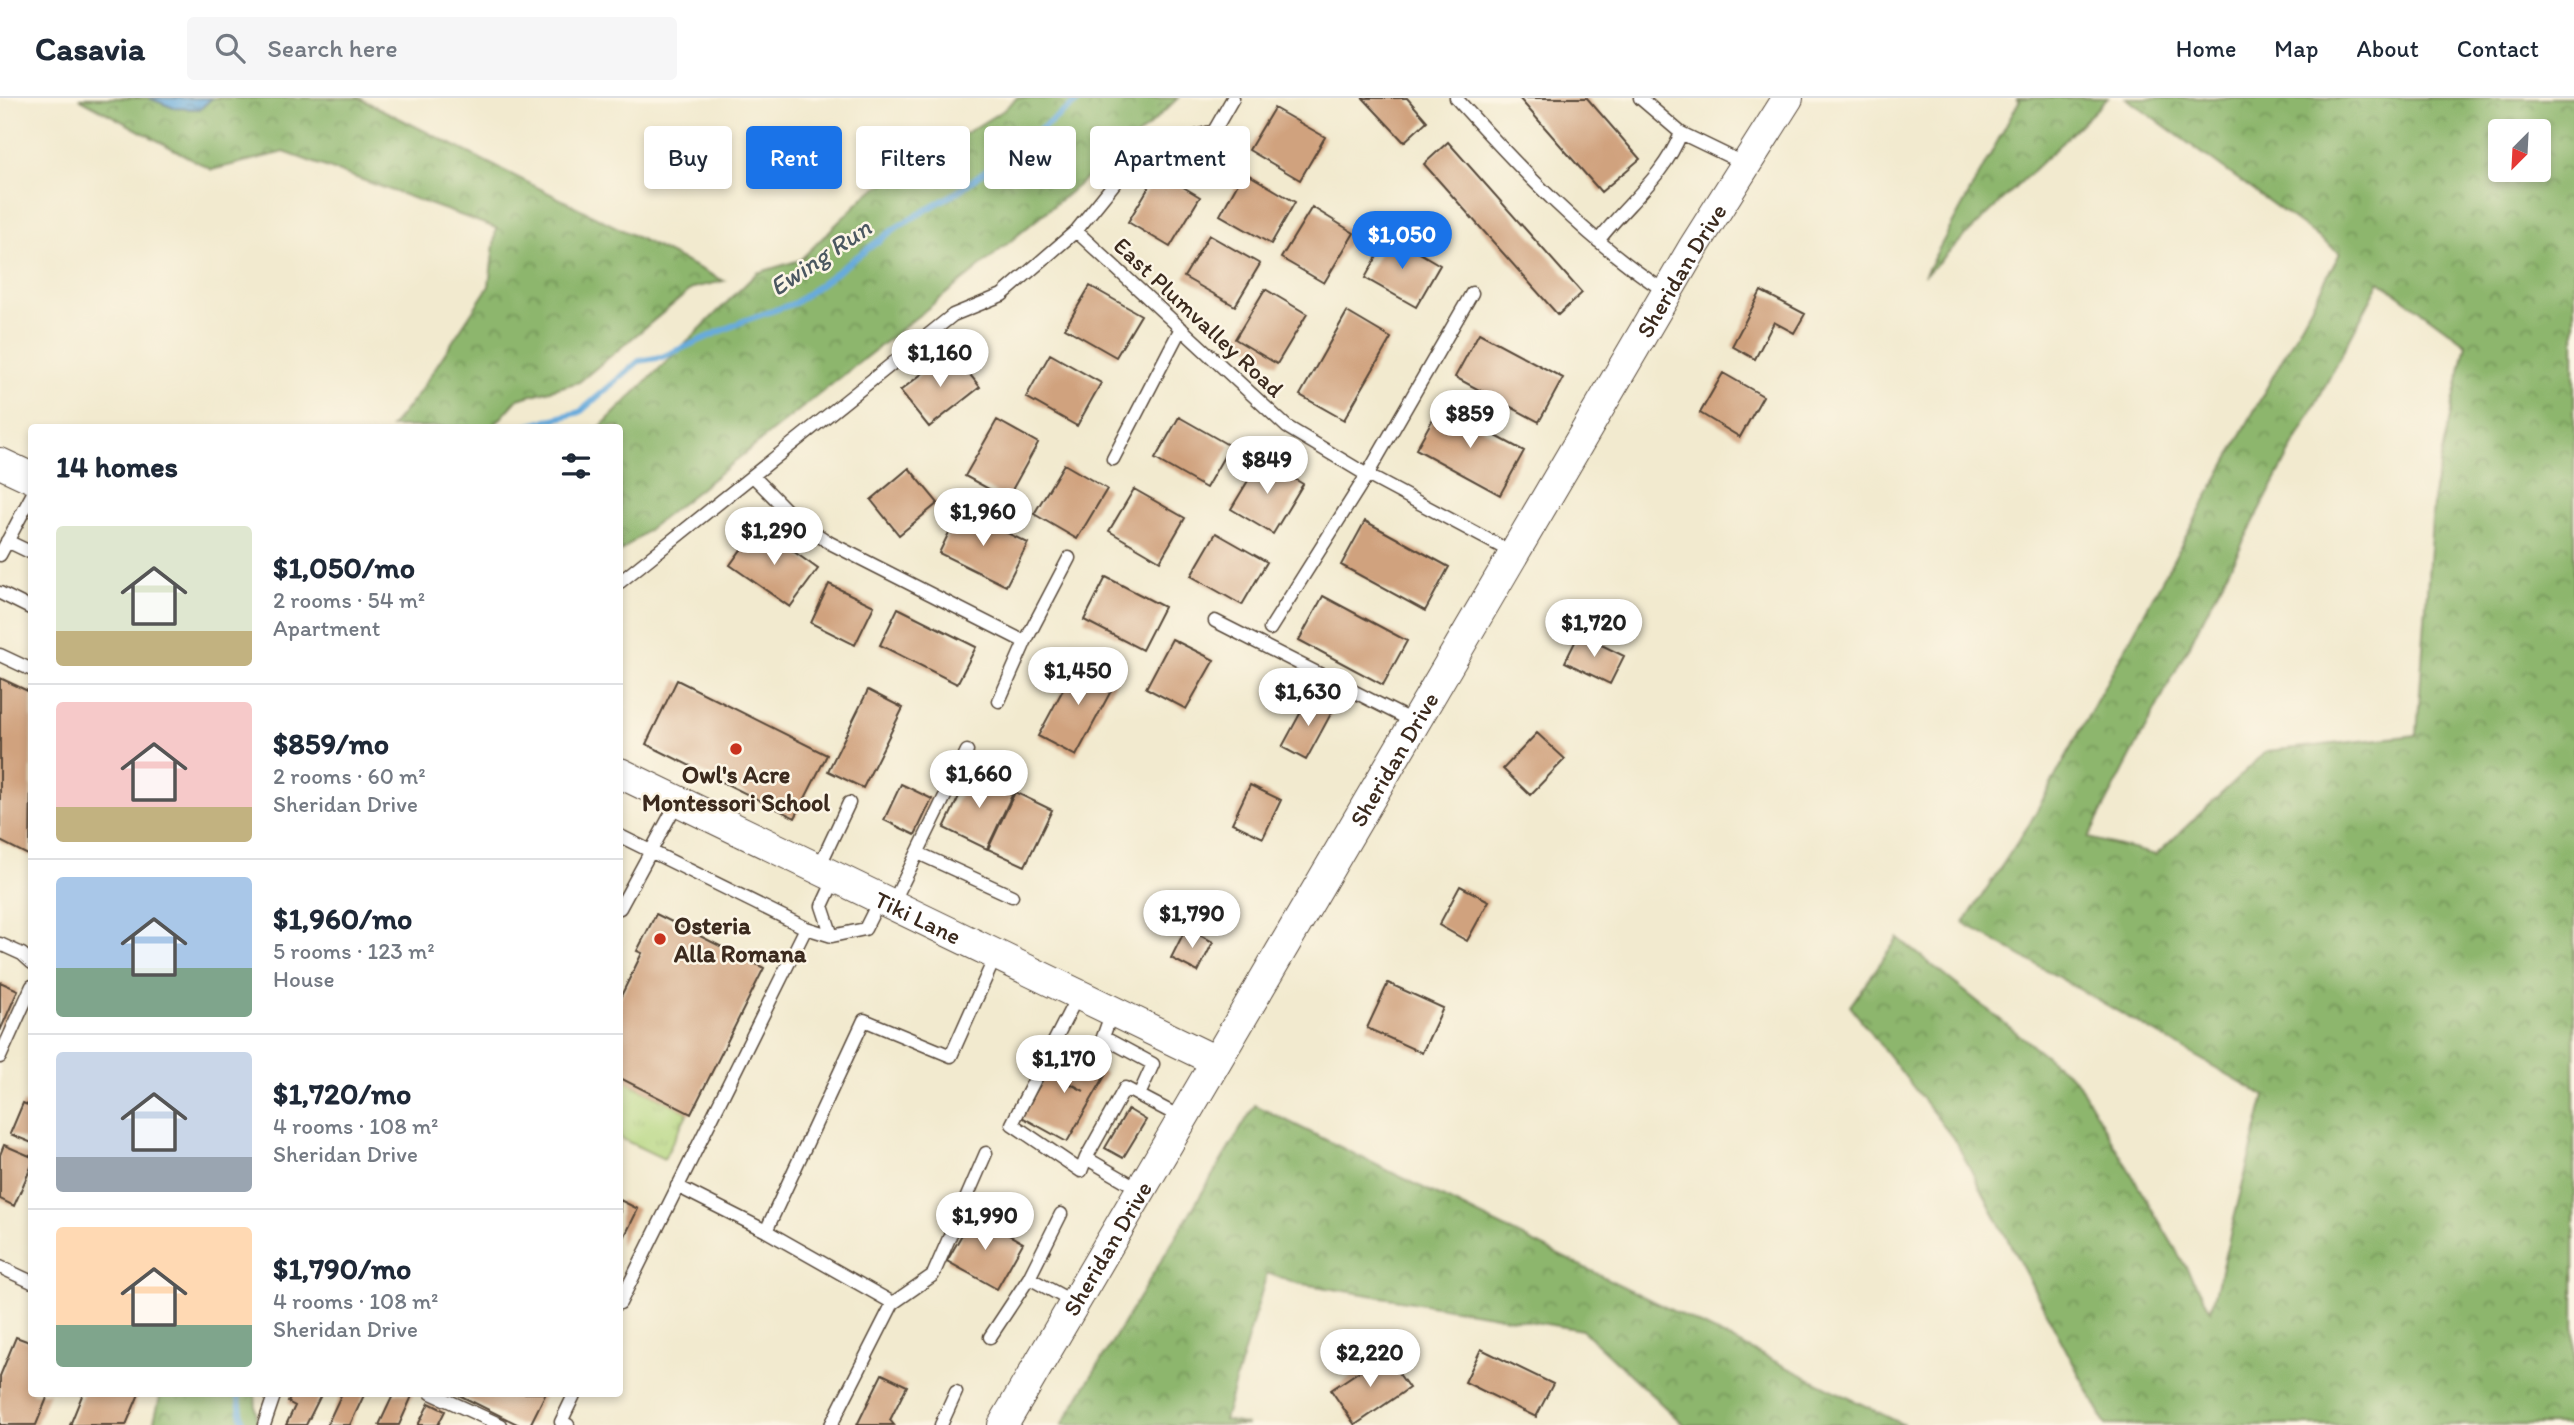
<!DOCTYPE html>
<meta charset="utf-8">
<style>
:root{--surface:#fff;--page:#f6f6f7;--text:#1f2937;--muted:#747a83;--line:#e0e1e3;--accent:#1a73e8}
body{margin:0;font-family:Itim,sans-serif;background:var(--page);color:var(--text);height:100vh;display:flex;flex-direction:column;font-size:26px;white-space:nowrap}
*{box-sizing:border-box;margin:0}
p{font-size:23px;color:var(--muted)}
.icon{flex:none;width:38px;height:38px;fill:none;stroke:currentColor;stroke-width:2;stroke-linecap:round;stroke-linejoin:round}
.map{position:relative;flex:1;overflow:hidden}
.sheet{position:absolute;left:28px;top:326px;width:595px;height:973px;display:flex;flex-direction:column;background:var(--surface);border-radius:7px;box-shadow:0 4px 10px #0003}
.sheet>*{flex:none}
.hud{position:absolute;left:644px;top:28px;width:665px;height:63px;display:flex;gap:14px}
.needle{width:46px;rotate:204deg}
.buttons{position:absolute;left:2488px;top:21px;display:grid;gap:14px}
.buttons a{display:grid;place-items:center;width:63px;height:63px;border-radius:7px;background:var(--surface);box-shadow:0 4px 10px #0003;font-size:35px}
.price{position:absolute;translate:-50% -60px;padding:0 16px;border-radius:24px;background:#fff;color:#222;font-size:23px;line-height:46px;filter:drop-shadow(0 2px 4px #0008)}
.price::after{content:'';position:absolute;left:50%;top:42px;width:21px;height:16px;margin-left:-10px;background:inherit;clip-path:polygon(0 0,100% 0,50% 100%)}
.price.selected{background:var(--accent);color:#fff}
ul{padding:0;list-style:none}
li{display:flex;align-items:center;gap:21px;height:175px;padding:0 28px}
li+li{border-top:2px solid var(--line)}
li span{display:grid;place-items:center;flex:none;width:196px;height:140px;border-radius:7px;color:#555}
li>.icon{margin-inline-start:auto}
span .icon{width:84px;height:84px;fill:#fffc;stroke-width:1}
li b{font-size:30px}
h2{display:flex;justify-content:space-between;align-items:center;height:84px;padding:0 28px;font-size:30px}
.pill{padding:0 24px;border-radius:7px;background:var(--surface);box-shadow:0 4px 10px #0003;font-size:24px;line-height:63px}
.pill.selected{background:var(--accent);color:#fff}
header{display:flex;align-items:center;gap:42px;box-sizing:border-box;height:98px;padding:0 35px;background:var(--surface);border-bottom:2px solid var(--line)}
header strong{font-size:33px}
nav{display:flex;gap:38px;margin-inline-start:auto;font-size:24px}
.search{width:490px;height:63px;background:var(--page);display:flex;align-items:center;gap:18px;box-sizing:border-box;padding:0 24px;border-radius:7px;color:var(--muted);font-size:26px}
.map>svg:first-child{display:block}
</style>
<header>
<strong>Casavia</strong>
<div class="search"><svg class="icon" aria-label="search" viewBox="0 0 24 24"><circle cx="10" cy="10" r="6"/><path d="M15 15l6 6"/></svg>Search here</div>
<nav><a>Home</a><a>Map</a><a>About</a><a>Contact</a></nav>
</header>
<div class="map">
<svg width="2574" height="1327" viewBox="0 0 2574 1327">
<defs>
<pattern id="forest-crowns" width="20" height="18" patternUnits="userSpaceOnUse" patternTransform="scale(1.75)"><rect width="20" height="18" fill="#8db66d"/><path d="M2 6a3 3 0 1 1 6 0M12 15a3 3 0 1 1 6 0" fill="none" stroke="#749459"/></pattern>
<pattern id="park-tufts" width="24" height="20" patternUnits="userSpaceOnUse" patternTransform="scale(1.75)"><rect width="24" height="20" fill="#b2d57e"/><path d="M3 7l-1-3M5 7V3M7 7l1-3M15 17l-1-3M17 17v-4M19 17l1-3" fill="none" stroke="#9ab76c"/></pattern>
<pattern id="water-ripples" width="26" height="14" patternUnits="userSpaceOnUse" patternTransform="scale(1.75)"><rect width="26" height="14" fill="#67abdc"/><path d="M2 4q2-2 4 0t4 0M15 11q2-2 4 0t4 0" fill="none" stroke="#568bb2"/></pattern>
</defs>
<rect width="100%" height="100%" fill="#fcf5e5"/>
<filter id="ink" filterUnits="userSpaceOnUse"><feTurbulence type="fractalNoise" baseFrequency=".0143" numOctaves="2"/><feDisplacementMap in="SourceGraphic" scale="14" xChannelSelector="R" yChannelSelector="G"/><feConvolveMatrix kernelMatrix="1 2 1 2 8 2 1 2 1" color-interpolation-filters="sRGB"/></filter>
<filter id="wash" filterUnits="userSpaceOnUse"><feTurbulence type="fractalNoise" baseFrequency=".00686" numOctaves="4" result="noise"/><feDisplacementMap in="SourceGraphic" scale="28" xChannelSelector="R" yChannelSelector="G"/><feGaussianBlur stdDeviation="1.57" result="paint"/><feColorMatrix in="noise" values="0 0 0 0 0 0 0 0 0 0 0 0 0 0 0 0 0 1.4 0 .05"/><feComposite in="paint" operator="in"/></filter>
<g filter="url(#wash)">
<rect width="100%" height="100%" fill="#f2eacf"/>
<path fill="url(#forest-crowns)" stroke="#647046" stroke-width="2" fill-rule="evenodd" d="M79,0H149L174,10L200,11L212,0H359L724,183L693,190L579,284L518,301L493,329H391L416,299L489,188L496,130L284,54L212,72Z
M1017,0H1178L1148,29L971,176L620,454V329H600L757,175L800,162L867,96L1002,13Z
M2016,0H2108L1924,178L2020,2Z
M2126,0H2574V1327H2106L1956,1044L1850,908L1898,840L2077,983L2211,1212L2265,998L1964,825L2030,725L2340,155ZM2501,33H2539V72H2501ZM2380,183L2466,246L2434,392L2417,637L2267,653L2156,757L2088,740Z
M1255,1007L1904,1327H1684L1582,1232L1297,1185L1267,1175L1224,1322L1248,1327H1062Z
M161,1295H255L257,1327H153Z"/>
<path fill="url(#park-tufts)" stroke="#76804e" stroke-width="2" d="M622,981L688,1014L664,1061L620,1040Z"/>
<path fill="url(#water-ripples)" stroke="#516a7d" stroke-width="2" d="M149,0H212L200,11L174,10Z"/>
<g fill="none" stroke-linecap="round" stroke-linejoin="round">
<path stroke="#67abdc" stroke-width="6" d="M524,329L580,314L639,263L662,259L746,222L795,205L897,129L957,94L1082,0
M238,1295L243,1327"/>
</g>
<g id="blocks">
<path fill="#d0a27e" d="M1363,0H1407L1427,23L1404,44Z
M1519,0H1587L1640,61L1601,94Z
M1274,10L1325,39L1300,82L1249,52Z
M1448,44L1582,195L1558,217L1424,66Z
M1158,74L1200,99L1170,149L1128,124Z
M1244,74L1295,104L1271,146L1220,117Z
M1312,109L1354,135L1324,185L1281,160Z
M1209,137L1260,166L1235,208L1184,179Z
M1389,137L1440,167L1416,209L1365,180Z
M1090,188L1141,217L1116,259L1065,230Z
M1265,191L1307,216L1277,266L1235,241Z
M1761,193L1805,216L1794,235L1774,224L1755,261L1732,248Z
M1347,214L1391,240L1344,322L1300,297Z
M1479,235L1563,280L1539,324L1455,279Z
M951,253L980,289L929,329L900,293Z
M1050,256L1101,285L1077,328L1026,299Z
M1723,275L1763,298L1740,339L1700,315Z
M1440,308L1524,353L1500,397L1416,351Z
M1179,319L1230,348L1206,390L1155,361Z
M997,322L1038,345L1007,401L965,378Z
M1261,361L1303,386L1273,436L1231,411Z
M1064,366L1107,391L1077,441L1034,416Z
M909,370L938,405L899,437L871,402Z
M1134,391L1185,420L1160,463L1109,433Z
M960,412L1028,445L1006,488L939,455Z
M1365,423L1449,469L1425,513L1341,467Z
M758,428L818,471L790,509L730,467Z
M1216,435L1267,464L1242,507L1191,478Z
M1106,479L1164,509L1142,552L1084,522Z
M829,486L874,508L855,547L811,525Z
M1323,498L1407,543L1383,587L1299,542Z
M898,510L976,549L957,586L880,547Z
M1579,536L1624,558L1610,586L1565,564Z
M1172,541L1214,562L1186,611L1146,590Z
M1080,560L1118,580L1076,658L1038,638Z
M0,580L32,595L30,758L0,743Z
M677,582L827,657L795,720L646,646Z
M868,592L903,610L863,690L828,673Z
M1309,599L1333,612L1306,662L1282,649Z
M1537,635L1565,661L1530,697L1503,671Z
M971,673L1014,693L987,751L944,730Z
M901,686L932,701L915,737L884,722Z
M1250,687L1281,702L1263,740L1232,725Z
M1015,694L1052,712L1025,768L988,751Z
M1460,788L1489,803L1467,843L1439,827Z
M656,816L764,870L691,1016L620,980V900L642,855L637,853Z
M1186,830L1213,844L1198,874L1171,860Z
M0,884L18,892L0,933Z
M1388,885L1443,910L1422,955L1367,930Z
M1059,949L1106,976L1067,1044L1022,1019L1047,974L1084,993L1046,972Z
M23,1005L32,1009V1045L10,1036Z
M1128,1011L1146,1022L1123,1060L1105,1050Z
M4,1047L32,1059V1067L14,1108L0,1101V1057Z
M620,1102L638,1111L620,1148Z
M973,1117L1023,1145L997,1191L947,1163Z
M16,1239L32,1245V1295H49L36,1327H0V1278Z
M1481,1251L1553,1286L1536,1319L1465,1284Z
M1385,1256L1409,1290L1355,1327L1331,1292Z
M882,1276L907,1288L890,1322L894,1327H857Z
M83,1295H135L139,1296L126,1327H70Z
M292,1295H322L306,1327H286L295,1308L288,1304Z
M342,1295H365L350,1327H327Z
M394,1295L413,1296L399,1327H379Z
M455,1295H546L530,1327H519Z
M429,1305L445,1313L438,1327H418Z"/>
</g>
</g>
<g filter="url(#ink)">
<use href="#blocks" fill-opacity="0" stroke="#564739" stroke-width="2"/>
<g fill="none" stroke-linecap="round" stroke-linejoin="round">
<g stroke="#564739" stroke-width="15">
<path id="service" d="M1456,0C1520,71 1587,142 1666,194
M1640,0L1681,35L1745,66
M1076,133L1287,329L1367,377L1515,456
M1598,143C1626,106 1664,79 1681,35
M1113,361L1181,230
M753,378L798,424L830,445L1025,544
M7,443L32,455
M0,457L32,397
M620,484L953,217L1002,197L1076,133L1134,61L1162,48L1214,33L1233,0
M0,495L32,511
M1215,523L1414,624
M1270,531L1367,377L1472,195
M0,557L32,572
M999,603L1025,544L1069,460
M620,738L806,830L620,1205
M918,755L1012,798
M818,771L849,705
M892,807L967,653
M620,810L678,703
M806,830L832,838L865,831L880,801
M832,838L822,808L835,780
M0,846L22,856L32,865
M1079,895L1012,1026L1081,1073L1086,1060
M1112,914L1103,939L1153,966L1139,997
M0,959L32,888
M677,1088L766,1133
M1141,1092L1086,1060L1125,990L1182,1020
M0,1169L32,1184
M1029,1180L1061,1116
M893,1205L933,1177L986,1055
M990,1239L1029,1180L1073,1204
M431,1295L501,1327
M264,1327L275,1295
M568,1327L561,1324L575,1295
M831,1327L893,1205L766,1133L864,922L951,958L996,857
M941,1327L956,1294"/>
</g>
<g stroke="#564739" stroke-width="32">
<g id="tertiary">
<path d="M0,365L32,380"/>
<path id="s1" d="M620,675L1216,963"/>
<path id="s2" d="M1003,1327L1693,150L1788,0"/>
</g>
</g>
<use href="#service" stroke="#fff" stroke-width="12"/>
<use href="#tertiary" stroke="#fff" stroke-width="30"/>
</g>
</g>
<g fill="#c8321e" stroke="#fcf5e5" stroke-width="2.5">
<circle cx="736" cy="651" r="7"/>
<circle cx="660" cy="841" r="7"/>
</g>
<g text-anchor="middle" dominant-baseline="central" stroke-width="5" stroke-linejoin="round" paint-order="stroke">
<g font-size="24" fill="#3b2a1e" stroke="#fcf5e5">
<text stroke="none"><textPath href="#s2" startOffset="1339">Sheridan Drive</textPath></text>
<text transform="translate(1199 219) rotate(43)">East Plumvalley Road</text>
<text stroke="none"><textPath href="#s2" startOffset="772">Sheridan Drive</textPath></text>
<text stroke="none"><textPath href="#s1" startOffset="331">Tiki Lane</textPath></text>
<text stroke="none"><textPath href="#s2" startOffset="205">Sheridan Drive</textPath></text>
</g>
<g font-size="24" font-weight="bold" fill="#3b2a1e" stroke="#fcf5e5">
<text x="736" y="676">Owl's Acre<tspan x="736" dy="28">Montessori School</tspan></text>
<text x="674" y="827" text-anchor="start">Osteria<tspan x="674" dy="28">Alla Romana</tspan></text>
</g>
<g font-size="26" font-style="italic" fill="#4a5760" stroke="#fcf5e5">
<text transform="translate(820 159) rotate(-34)">Ewing Run</text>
</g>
</g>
</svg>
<div class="buttons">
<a><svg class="needle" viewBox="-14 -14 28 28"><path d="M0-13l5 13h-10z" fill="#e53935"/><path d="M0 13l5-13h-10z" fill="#747a83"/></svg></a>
</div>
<b class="price selected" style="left:1402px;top:173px">$1,050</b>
<b class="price" style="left:940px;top:291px">$1,160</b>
<b class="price" style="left:1470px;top:352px">$859</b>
<b class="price" style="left:1267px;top:398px">$849</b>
<b class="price" style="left:983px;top:450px">$1,960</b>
<b class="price" style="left:774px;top:469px">$1,290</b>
<b class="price" style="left:1594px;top:561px">$1,720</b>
<b class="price" style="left:1078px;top:609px">$1,450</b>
<b class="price" style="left:1308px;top:630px">$1,630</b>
<b class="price" style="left:979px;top:712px">$1,660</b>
<b class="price" style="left:1192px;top:852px">$1,790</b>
<b class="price" style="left:1064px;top:997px">$1,170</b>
<b class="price" style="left:985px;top:1154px">$1,990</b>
<b class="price" style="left:1370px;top:1291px">$2,220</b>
<div class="hud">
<a class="pill">Buy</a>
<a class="pill selected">Rent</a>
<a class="pill">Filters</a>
<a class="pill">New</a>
<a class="pill">Apartment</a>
</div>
<section class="sheet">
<h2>14 homes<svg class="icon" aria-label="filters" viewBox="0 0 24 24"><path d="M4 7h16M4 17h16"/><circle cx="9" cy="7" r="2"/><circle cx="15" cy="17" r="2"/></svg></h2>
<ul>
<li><span style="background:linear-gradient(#dfe7d0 75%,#c2b280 0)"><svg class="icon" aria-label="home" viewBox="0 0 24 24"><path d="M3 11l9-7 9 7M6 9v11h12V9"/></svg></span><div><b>$1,050/mo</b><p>2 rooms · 54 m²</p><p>Apartment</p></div></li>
<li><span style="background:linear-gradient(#f6c9c9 75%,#c2b280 0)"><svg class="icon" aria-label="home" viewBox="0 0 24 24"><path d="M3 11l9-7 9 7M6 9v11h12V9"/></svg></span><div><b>$859/mo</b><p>2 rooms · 60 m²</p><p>Sheridan Drive</p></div></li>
<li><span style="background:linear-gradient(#a9c7e8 65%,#7fa58c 0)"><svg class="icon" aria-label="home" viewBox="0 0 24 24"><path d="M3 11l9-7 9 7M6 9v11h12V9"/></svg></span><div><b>$1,960/mo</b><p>5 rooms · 123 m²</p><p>House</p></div></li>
<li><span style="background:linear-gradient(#c9d6e8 75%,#9aa5b1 0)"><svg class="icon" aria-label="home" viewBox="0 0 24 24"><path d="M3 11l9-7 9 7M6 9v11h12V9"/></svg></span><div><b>$1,720/mo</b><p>4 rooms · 108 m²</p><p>Sheridan Drive</p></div></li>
<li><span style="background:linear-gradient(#ffd9b3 70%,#7fa58c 0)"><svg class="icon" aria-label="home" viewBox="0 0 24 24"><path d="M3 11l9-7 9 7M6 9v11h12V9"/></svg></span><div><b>$1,790/mo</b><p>4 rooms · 108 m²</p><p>Sheridan Drive</p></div></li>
</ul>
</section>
</div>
